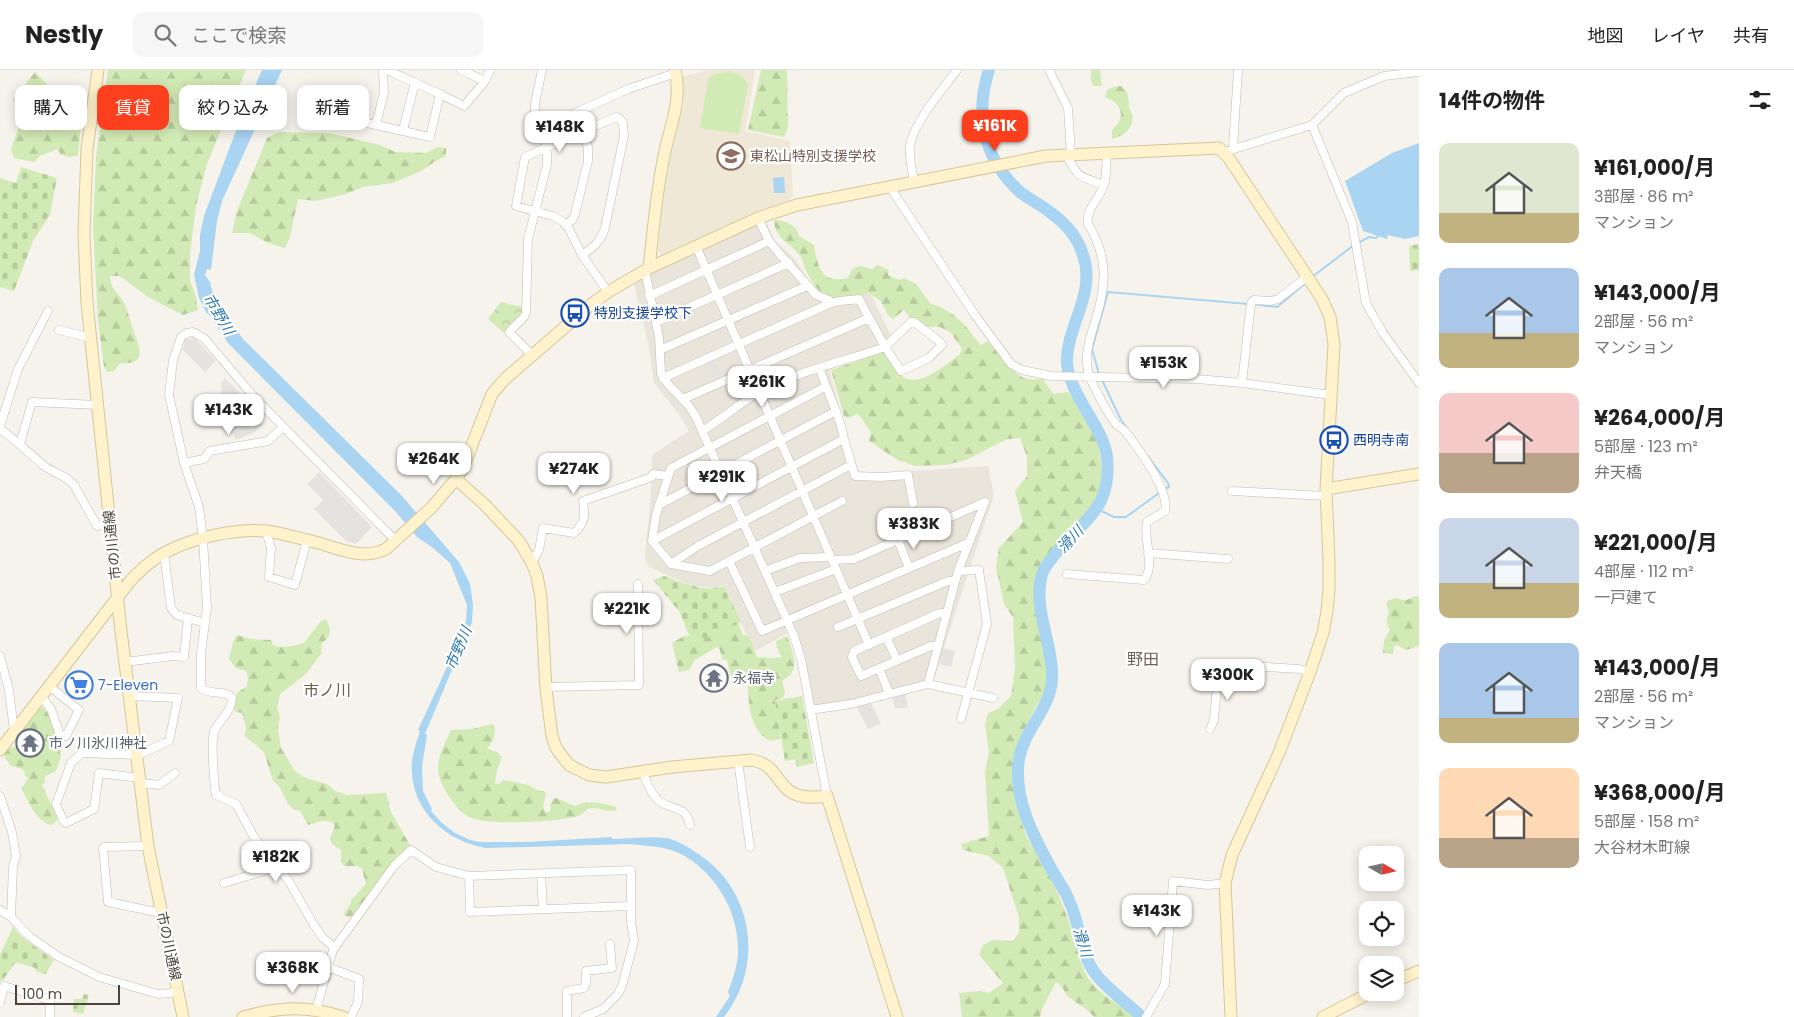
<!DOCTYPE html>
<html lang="ja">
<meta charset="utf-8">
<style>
:root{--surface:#fff;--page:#f6f6f6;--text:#222;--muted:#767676;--line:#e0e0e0;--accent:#fc3f1d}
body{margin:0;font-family:Poppins,"Noto Sans JP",sans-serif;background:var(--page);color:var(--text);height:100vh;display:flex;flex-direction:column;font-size:19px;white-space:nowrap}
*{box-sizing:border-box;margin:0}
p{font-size:16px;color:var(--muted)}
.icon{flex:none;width:28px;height:28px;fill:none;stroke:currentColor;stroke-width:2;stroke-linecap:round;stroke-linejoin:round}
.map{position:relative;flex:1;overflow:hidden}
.details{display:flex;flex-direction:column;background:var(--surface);width:375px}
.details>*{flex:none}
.banner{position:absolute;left:15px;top:15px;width:475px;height:45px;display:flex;gap:10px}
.needle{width:32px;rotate:99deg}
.fabs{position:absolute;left:1359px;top:776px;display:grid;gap:10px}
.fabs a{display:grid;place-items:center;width:45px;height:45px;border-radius:10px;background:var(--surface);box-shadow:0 2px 12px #0003;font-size:25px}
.scale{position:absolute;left:15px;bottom:12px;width:105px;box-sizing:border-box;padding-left:5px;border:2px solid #4b4439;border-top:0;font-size:14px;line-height:18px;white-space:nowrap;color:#4b4439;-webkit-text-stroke:4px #fff;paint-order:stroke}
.price{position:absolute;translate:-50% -42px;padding:0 11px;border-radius:10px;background:#fff;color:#222;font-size:16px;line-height:32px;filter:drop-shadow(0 1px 2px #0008)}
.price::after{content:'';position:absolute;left:50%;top:30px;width:15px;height:11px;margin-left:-8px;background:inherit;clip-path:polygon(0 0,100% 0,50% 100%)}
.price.active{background:var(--accent);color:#fff}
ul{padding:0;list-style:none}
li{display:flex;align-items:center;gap:15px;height:125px;padding:0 20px}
li span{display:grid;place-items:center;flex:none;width:140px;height:100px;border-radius:10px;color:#555}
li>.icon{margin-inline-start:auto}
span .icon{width:60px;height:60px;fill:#fffc;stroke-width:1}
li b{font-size:21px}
h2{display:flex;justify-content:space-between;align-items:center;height:60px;padding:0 20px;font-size:21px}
.chip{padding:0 18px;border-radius:10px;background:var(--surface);box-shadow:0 2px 12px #0003;font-size:18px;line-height:45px}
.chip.active{background:var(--accent);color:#fff}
header{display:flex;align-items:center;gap:30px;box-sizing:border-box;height:70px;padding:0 25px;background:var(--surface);border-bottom:1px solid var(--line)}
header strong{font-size:24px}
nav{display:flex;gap:28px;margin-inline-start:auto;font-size:18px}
.search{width:350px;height:45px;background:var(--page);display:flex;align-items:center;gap:12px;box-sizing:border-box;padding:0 18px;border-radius:10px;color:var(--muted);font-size:19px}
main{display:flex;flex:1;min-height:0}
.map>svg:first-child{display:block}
</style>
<header>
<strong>Nestly</strong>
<div class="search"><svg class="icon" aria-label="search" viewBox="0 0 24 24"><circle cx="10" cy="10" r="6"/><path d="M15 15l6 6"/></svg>ここで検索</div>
<nav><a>地図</a><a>レイヤ</a><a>共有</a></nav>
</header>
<main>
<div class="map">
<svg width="1419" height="947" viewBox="0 0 1419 947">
<defs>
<pattern id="forest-firs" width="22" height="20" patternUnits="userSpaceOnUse" patternTransform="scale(1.25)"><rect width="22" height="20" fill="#d2eab5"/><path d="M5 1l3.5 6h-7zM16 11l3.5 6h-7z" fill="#b6ca9c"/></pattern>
<pattern id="cemetery-stones" width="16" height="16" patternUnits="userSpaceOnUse" patternTransform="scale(1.25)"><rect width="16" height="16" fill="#d2eab5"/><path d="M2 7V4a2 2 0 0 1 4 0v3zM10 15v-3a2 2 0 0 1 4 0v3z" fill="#b6ca9c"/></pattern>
<pattern id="park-crowns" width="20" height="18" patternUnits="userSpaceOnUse" patternTransform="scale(1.25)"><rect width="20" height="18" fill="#d2eab5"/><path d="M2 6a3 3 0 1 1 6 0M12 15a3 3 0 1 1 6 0" fill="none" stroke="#b6ca9c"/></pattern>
</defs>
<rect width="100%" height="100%" fill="#f6f3ec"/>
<path fill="#eae5da" d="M765,149L774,170L794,188L811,213L829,227L866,214L895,274L829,299L857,401L882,403L988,396L994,425L934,608L924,613L866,628L813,637L793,560L756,581L749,570L724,515L716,518L692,516L651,498L647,494L645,486L651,423L652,385L689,361L678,343L654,313L649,277L634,214L654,199Z"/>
<path fill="#efe8d6" d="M709,0H755L745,61L790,71L793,126L787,131L752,143L662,185L658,182L661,146L669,93L684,33L683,6Z"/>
<path fill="url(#forest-firs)" d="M108,0H246L207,94L196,136L190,184V211L195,223L198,240L183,245L148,227L120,206H110C111,220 118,222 124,233C128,241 130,251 133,259C139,277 149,295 120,293L114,301L107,302L104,297L98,251L93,157L96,87Z
M761,0H787L788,57L784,67L748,60Z
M1091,0H1100L1102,16H1094C1088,7 1092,8 1091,0Z
M35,2L59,27C58,41 64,49 79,51L81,54L78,86L69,87L60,84L58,79L40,86L34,92L14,88L11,79L24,42L18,38L13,30Z
M1121,16C1130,24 1128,27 1129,37C1129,41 1131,40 1132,44C1135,57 1124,66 1112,69V60C1127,47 1122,33 1105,27L1107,20L1114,17Z
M279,62L329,63L380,75L395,82L426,83L438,77L446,78V86L434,92L423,100L393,113L363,117L346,124L316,131L298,129L290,167L285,178L268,173L250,163H232L237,141L267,68Z
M774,150C786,151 796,154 799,166L814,175C818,198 821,214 848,208L853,198L861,196L872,199L878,195L889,200L888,205L899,210L904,208L916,214L931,234C943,236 961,249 968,259C973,265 975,269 981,275L987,271C998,282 1013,306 1027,309C1032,310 1038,309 1043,309L1053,324L1068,322C1073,330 1079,336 1084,344C1107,380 1110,427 1076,457C1060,472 1042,489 1036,511C1028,539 1048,577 1048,608C1048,611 1048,616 1047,619C1046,624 1040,630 1037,635C1032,644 1016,674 1015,683C1013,710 1016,739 1026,765C1029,773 1036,779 1041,787C1052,806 1060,829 1068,849C1074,865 1079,893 1087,906C1099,925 1119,934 1136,947H1094C1087,938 1077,934 1069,927C1062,921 1066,918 1056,912C1051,923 1042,936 1040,947H962L959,923L979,921L989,923L1003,913L979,885L983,875L993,870L1013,871L1019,863V847L1003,798L989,786L963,780L961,774L989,766L985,702L989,682L985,654L988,643L998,639L1011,626L1015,598L1013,547L1004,534L996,497L999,478L1023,452L1015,421L1027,406V387L1020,368L1007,369L966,390L946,395L915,396L896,389L869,371L871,362L858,344L848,348L844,346L831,300L884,282C889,289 899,307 907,309C925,314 946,294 959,285L962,279L951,263L940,257H926L915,249L909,247L904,240L893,249L888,245L880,230L868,223L832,230C819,222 811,213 805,198C803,195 803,190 801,187C791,172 775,171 774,150Z
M1415,526L1419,527V576L1406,580L1397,575L1394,576L1393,584L1383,583L1384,570L1390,560C1385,552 1387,549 1389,541L1386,534L1389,530L1398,528C1405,533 1408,529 1415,526Z
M326,549L330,559L329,567L322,573L321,584L306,604L280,624L277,637L280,646L278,660L281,678L294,700L305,708L327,714L335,721L348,725L386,723L391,742L410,775L356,844L348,847L345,846L344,843L351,833V830L366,814L362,799L358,796H344L341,792V780L332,774L330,769L335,755C325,747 319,752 308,755L300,741L293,739L288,734L279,716L273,711L264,682L245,666L246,657L242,643L236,642L234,639L237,623L247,616L248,606L246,601L236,598L229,589L233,572L237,565L251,569L271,570L273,575C284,579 293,576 304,573L320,552Z
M738,553L743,565H746L752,573L757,587L772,588L782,587L777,577L776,571L787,566C793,583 802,601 782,611L785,622L783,628L775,630L781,669L770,671C767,669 762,666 760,663C749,650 748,628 748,611L735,613L731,607L727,590L722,589L720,580L717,577L695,590L689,600L679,602L672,573L684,566H689L691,568Z
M43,637L51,648L61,686L56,701L45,706V712L42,715L58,749L52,755C39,755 26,729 22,718L28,708L25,706L24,700L10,695L4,686L7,679L17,676L15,667L37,639Z
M493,654C498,663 493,671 487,679L497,682L502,687L497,700L495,714H499L503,710C509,711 527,714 532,717C537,720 538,721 544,721L546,724L543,736L545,742H549L551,739L550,735L553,729L556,728L575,736C591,730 600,733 616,737L617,740C608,744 596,735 588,739C584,741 583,744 578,746C560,752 485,756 469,747C455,739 439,715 438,700C437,686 446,672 451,660L472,659Z"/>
<path fill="url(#cemetery-stones)" d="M21,97L57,108L50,145L33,171L14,221L0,217V108L16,113Z
M1419,174V200L1410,201L1409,176Z
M664,506C684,513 704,523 724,516L741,552L710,567L691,570L679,541L653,510Z
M802,626L814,693L797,697L795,689L785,691L775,631Z
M13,857L24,869L54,890L46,904L37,902L35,898L19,893H15L2,911H0V885Z
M84,924L89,925L83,944L73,942L74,929H82Z"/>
<path fill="url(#park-crowns)" d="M501,232L522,237V244L504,263L488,249Z"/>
<path fill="#d2eab5" d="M729,1L740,5L748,14L739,64L700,58L708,9L716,4Z"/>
<path fill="#e5e3e0" d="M193,266L216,291L205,302L182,279L185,275L183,272L187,268L189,270Z
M715,288L725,309L716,313L706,292Z
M225,308L257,341L253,345L263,355L255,362L236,370L230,355L227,352L222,335L221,313Z
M781,317L786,325L767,335L762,325Z
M319,402L372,457L356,474L346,471L314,439L323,430L307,414Z
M939,577L955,581L951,597L935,593Z
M905,621L908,637L895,639L892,624Z
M868,632L871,633L881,653L868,659L855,634Z"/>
<path fill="#a9d4f2" d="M262,0H282L222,131L217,151L211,200L207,199L205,205L210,212L215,231L219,239L225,244L243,269L401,425L459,492L470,514L473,535L472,552L425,664L427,665L422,696L423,721L432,739L431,741L442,753L455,763L470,770L479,772H528L612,767V769C629,769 650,766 666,768C678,770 691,779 700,785C754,822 764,896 724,947H716L730,926L728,922C733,909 739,891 738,877C737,838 714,801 679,783C664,776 646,776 630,774L486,778C444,771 408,738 412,691C413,681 417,671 420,661L418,660L458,573L466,551L467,535L450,493L433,478L417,467L396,442L227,272L212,248L206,242L199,228L194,205L200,181V165L204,146L240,50Z
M1419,73V166L1405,169L1388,165L1387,169L1363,161L1345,111L1392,83Z
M784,107L785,123H774L773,108Z"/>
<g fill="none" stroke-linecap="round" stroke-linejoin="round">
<path stroke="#a9d4f2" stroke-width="2" d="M1358,173L1369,167L1376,168L1378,166
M1312,207L1354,175
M1253,234L1277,237L1307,212
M1099,304L1092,279L1108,222L1248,234
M1102,310L1120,348L1126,357
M1147,385L1168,413L1169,417L1163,420
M1097,439L1114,447H1126L1159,423"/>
<path stroke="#a9d4f2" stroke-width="12" d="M989,0C974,46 984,89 1020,122C1030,130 1042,135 1051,143C1065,153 1078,168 1083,185C1097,224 1065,258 1067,294C1070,326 1104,358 1107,387C1112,439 1085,448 1057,482C1051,489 1045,496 1042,504C1032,539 1054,575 1052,610C1050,639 1024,660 1019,689C1013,728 1033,766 1052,800C1058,811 1066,821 1070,833C1081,857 1080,886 1098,907C1111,922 1128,934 1142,947"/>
<g stroke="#c2bbae" stroke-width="9">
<path id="street" d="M387,0L440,24
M461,0L485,11
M1049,0L1068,38L1071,84
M316,46L340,47L430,67L440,24L464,36L485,11L490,0
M376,54L384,23L383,0
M1312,55L1352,152L1366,233L1383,263L1419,313
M540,59L628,19L676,3
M403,60L415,12
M1233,78L1238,0
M1224,82L1312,55L1344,23L1384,6L1419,2
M1066,85C1080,110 1078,105 1104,115
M914,111C912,100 909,88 910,76C913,53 943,19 957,0
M889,116L975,245L1011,294L1022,300L1051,306L1197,309L1242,313L1331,325
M758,148L769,171L778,182L816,225L829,230L831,233
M566,155L573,149L575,144L588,91V77L581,62
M696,176L869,575
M582,185C594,177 601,171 605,158L624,66L623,53L619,48L616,47L525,87L516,136L553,146L563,152L569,159L582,185L608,222
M645,201L659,267L661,303L668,314L689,336L696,347L794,566L801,589L827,726
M649,226L769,171
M656,252L789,193
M911,252H914L940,272L942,275L929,288L901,301L885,277Z
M59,260L91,268
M660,280L807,216
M532,285L509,262L524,247L526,243L528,169L547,95V77L535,44V33L542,0
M663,308L831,233L840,231L859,229L885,277C845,291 792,303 756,324C737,335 721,350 702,361
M1242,313L1251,233L1254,230L1271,231L1278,229L1308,206
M825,317L671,398L656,445L652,471L671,494L710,501L842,431
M683,329L869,248
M0,356L18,299L48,241
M0,359C16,370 29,383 43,395C53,403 66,405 74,415L97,456L110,454
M844,369L855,406L881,407L908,405L913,433
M20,374L32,332L98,335
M184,393L204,389L210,381L268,371L283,357
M1232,421L1326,426
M659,435L836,341
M266,461L271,478L269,507L295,515L307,470
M898,470L909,498
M652,471L844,369C840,344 827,323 820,299
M164,483L171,538L177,545L205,553
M1148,483L1228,489
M729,491L762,561L968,473
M532,493L539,480L543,458L574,463C586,452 585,446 583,431L652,407L653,404L668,406
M671,494L698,476L851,395
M765,501L800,488L830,487
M958,501L979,500L987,554L961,649
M1067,504L1144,510C1156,495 1143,470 1147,452L1165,441C1170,420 1138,378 1125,361C1122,358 1119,357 1116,354C1110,348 1094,317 1090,308C1082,286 1091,266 1097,245C1107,211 1107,185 1088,154C1085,140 1100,128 1104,115C1107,105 1106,93 1107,83
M775,522L836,499
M838,557L948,511L955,510
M886,567L897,590
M937,576H931L861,606L852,587L854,581L940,543H946
M0,586L9,620L14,661
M125,592L173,586L184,587L188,548
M879,598L889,623
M928,614L993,628
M545,617L639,615L638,514
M41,626L51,639L60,665L66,666L79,640L49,616
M130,626L178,628L169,671L138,685L82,683L71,693L56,734L64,752L66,753L94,739L99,703L140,708
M810,640L851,634L928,614L958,501L985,432L854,489L832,490
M1210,659L1214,650L1219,594L1299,599L1310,602
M738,691L750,777
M643,702C646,712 650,722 658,730C670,741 686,734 690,755
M141,713L159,715L175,703
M0,726L12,762L16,786L13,797L11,847
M148,776L104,777L103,778L108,832L161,843
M541,804L543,839
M469,806L470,842L630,836
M224,813L278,797
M0,840L11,847L30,867L59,887L99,907L158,924L171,923L178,921
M334,877L323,868L314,855L288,810L254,767L236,734L216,725C214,714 211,672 214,662C219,650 232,642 232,628C225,619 210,626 201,618V584L207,537L203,469L199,437L184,393L169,325L173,290L181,267L187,263L193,262L204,268L254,327L396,471
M328,897L359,909L358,932L351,947
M0,933L4,916L50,930V947
M316,940L333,880L394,796L411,780L436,797L469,806L631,800V852L634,871L622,916L618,924L603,939L584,947
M567,947V921L584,918L586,913V901L612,898L610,874
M1146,947L1165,914L1173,811L1208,815L1225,813"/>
</g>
<g stroke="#d6c79b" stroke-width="13">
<path id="secondary" d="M98,0L87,79L84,164L87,233L121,561L148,776L183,947
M649,198C653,162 656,126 663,91C668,60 683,32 675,0
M456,409L485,435L519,471L532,493L537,506L541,528L546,619L552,666L556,678L569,695L589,705L606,707L672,697L752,690C772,694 773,704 785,717C795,729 813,728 827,726L897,947
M1326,419L1419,404
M0,680L131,510C141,500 151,490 164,483C192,468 235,458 267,461C285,464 302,469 319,473C342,480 364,490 386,479L431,438L456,409L463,398L492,324L498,317L506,308L588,237L608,222L649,198L758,148L797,135L1046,86L1219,78L1228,87L1322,229L1330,247L1334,274L1326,419L1329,490V519L1327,541L1323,563L1310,602L1279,683L1232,785L1225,813L1231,947
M1395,911L1419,901
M243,947C280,937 306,935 343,947
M1323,947L1372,922"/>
</g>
<use href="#street" stroke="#fff" stroke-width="8"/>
<use href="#secondary" stroke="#fff3cd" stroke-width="11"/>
</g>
<defs>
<g id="school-ring" transform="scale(1.4375)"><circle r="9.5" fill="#fff" stroke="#8d6e63" stroke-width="1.5"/><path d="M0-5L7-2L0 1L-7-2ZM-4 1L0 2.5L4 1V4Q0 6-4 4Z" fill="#8d6e63"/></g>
<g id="bus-ring" transform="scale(1.4375)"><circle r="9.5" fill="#fff" stroke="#1a4fb4" stroke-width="1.5"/><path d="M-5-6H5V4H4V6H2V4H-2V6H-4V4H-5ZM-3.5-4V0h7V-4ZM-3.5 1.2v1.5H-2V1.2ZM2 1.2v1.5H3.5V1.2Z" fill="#1a4fb4"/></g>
<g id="temple-ring" transform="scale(1.4375)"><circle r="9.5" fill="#fff" stroke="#6b7280" stroke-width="1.5"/><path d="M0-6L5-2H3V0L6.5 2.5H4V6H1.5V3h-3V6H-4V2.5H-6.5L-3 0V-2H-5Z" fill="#6b7280"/></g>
<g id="supermarket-ring" transform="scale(1.4375)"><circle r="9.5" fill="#fff" stroke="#3f7fe0" stroke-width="1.5"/><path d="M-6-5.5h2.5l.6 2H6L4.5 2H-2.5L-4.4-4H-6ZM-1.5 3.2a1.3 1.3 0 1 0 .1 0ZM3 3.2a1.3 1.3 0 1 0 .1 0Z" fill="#3f7fe0"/></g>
</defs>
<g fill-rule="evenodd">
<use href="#school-ring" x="731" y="86"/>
<use href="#bus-ring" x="575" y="243"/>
<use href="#bus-ring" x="1334" y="370"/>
<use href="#temple-ring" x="714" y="608"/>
<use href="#supermarket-ring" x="79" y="615"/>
<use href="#temple-ring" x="30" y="673"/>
</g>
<g text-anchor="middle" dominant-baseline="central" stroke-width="4.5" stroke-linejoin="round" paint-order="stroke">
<g font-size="14" fill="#785e54" stroke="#fff" text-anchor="start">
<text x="750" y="86">東松山特別支援学校</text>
</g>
<g font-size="14" fill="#164399" stroke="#fff" text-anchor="start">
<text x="594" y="243">特別支援学校下</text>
<text x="1353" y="370">西明寺南</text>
</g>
<g font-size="14" fill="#4b4439" stroke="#fff">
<text transform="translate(112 475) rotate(-96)">市の川通線</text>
<text transform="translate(169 876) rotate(78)">市の川通線</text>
</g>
<g font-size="14" fill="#5b616d" stroke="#fff" text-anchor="start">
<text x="733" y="608">永福寺</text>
<text x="49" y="673">市ノ川氷川神社</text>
</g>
<g font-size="14" fill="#366cbe" stroke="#fff" text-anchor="start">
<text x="98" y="615">7-Eleven</text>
</g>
<g font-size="15" font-style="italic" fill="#2e7ab2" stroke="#fff">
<text transform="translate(219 244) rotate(59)">市野川</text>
<text transform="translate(1070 469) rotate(-47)">滑川</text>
<text transform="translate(458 578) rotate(-67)">市野川</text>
<text transform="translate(1083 872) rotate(72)">滑川</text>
</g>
<g font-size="16" fill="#6e6250" stroke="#fff">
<text x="1143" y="589">野田</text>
<text x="327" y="620">市ノ川</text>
</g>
</g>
</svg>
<div class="fabs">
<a><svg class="needle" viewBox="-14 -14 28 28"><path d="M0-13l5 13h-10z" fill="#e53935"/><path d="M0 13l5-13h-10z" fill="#767676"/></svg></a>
<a><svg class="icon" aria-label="locate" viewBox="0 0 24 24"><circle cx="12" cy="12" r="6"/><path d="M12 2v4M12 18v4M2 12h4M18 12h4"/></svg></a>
<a><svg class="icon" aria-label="layers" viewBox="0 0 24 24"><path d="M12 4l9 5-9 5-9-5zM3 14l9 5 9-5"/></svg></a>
</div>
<div class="scale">100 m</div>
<b class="price active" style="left:995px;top:82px">¥161K</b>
<b class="price" style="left:560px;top:83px">¥148K</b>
<b class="price" style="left:1164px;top:319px">¥153K</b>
<b class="price" style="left:762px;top:338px">¥261K</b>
<b class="price" style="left:229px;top:366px">¥143K</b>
<b class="price" style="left:434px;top:415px">¥264K</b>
<b class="price" style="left:574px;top:425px">¥274K</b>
<b class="price" style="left:722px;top:433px">¥291K</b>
<b class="price" style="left:914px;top:480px">¥383K</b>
<b class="price" style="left:627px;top:565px">¥221K</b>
<b class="price" style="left:1228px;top:631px">¥300K</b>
<b class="price" style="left:276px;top:813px">¥182K</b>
<b class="price" style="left:1157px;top:867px">¥143K</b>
<b class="price" style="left:293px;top:924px">¥368K</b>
<div class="banner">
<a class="chip">購入</a>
<a class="chip active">賃貸</a>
<a class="chip">絞り込み</a>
<a class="chip">新着</a>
</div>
</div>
<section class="details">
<h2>14件の物件<svg class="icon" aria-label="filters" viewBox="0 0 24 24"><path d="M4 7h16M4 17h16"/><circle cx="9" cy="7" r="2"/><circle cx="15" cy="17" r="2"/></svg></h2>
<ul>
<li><span style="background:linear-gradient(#dfe7d0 70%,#c2b280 0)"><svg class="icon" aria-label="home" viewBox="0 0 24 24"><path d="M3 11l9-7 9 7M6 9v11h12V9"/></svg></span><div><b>¥161,000/月</b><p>3部屋 · 86 m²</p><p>マンション</p></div></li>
<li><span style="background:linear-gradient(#a9c7e8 65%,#c2b280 0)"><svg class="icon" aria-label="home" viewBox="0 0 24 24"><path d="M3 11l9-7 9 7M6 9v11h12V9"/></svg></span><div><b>¥143,000/月</b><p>2部屋 · 56 m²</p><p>マンション</p></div></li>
<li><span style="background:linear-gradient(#f6c9c9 60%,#b9a48a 0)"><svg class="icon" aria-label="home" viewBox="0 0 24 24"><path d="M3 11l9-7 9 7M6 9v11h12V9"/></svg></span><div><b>¥264,000/月</b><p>5部屋 · 123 m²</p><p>弁天橋</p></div></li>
<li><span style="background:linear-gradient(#c9d6e8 65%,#c2b280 0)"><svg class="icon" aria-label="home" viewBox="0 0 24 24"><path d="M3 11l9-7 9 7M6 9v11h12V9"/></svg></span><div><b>¥221,000/月</b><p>4部屋 · 112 m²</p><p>一戸建て</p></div></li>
<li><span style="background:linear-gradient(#a9c7e8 75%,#c2b280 0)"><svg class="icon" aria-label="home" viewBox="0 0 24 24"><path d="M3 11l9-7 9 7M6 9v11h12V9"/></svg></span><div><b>¥143,000/月</b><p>2部屋 · 56 m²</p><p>マンション</p></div></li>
<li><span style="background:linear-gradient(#ffd9b3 70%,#b9a48a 0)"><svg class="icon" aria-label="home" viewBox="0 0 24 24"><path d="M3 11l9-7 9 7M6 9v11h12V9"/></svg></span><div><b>¥368,000/月</b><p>5部屋 · 158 m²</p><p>大谷材木町線</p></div></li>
</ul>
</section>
</main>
